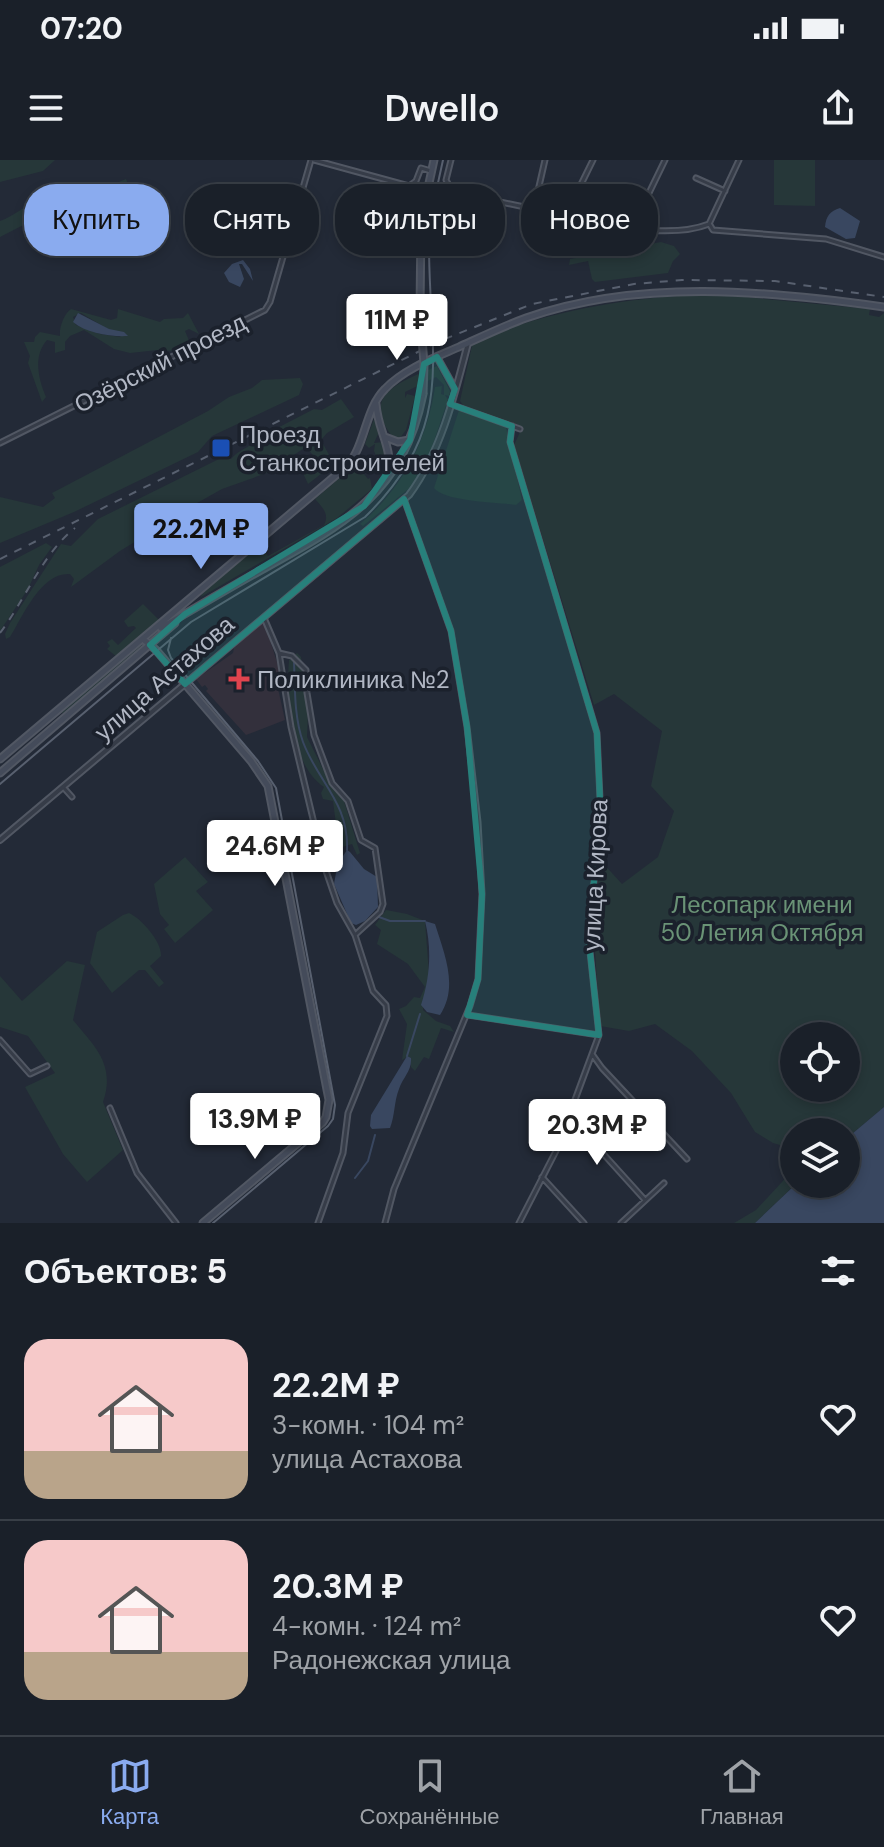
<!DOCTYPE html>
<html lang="ru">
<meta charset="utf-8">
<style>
:root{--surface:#1a2029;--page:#272d35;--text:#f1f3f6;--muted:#9fa3a8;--line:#383e46;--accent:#8aabef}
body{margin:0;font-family:"DM Sans",sans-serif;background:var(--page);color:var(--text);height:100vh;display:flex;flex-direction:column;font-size:30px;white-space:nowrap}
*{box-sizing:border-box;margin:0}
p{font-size:26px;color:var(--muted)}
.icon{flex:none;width:44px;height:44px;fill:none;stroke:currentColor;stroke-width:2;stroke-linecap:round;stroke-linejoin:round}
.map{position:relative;height:1063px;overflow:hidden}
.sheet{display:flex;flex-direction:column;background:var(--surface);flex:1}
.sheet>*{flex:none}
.hud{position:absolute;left:24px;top:24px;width:836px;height:72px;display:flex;gap:16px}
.tools{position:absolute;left:780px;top:862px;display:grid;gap:16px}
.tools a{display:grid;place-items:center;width:80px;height:80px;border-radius:50%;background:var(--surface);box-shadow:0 4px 12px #0003,0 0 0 2px var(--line);font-size:40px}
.price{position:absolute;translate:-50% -68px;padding:0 18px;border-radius:8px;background:#fff;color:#222;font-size:26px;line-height:52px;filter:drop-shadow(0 2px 4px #0008)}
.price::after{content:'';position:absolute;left:50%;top:48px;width:24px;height:18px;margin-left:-12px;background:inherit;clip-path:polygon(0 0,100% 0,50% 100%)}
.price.selected{background:var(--accent);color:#111}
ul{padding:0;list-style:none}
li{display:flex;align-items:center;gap:24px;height:200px;padding:0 24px}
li+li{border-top:2px solid var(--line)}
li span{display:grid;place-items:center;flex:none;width:224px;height:160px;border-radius:24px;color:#555}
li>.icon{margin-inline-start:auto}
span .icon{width:96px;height:96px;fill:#fffc;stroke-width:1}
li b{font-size:34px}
h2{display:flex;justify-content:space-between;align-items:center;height:96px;padding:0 24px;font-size:34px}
.pill{padding:0 28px;border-radius:32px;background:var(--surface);box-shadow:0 4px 12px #0003,0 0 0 2px var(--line);font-size:28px;line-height:72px}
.pill.selected{background:var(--accent);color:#111}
.status{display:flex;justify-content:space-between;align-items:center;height:56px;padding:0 40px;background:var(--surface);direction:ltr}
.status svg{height:22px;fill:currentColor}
header{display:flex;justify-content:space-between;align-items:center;height:104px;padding:0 24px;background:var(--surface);font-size:36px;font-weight:600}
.dock{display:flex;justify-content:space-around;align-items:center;height:112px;border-top:2px solid var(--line);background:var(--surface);font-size:22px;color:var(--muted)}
.dock a{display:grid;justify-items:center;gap:4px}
.dock .selected{color:var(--accent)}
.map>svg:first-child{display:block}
</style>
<div class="status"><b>07:20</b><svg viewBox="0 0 49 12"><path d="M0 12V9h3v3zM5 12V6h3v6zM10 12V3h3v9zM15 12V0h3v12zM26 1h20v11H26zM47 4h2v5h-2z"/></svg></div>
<header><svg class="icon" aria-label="menu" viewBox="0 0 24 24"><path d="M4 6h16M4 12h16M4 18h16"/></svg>Dwello<svg class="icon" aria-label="share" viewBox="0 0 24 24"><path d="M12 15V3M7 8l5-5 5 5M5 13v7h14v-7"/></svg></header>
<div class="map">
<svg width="884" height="1063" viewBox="0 0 884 1063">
<rect width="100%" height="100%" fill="#232a37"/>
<path fill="#33303c" d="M264,461L282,518L277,524L285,560L246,575L206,531L208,529L205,525L202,527L196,519L233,493L234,488Z"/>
<path fill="#263739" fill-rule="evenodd" d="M0,0H55L43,11L0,22Z
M774,0H815V46L774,45Z
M126,19L146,62L112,42L92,43L74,40Z
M38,40L45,44L47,53L0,77V61C14,56 24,46 38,40Z
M661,82L674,86L680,94L673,101L668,113L595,122L592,119L588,101L569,105L570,99Z
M713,134L870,149L869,155L879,157L884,153V947L846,979V972H794V989L773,983L755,972L731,933L692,891L655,864L629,871L600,866L593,762L601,701L622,724L658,697L674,651L651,626L662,571L614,534L594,545L514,285L521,270L518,265L463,245L460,241L473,181C554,150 627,137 713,134ZM794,876H846V928H794Z
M71,149L111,160L117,158L118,149L160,162L164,159L183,158L188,153L199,174L189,169L185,171L190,183L174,191L158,190L130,193L114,189L84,170L70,176L65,182V190L55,193V182L47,180C33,196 38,218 46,237L42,242L28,203L30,196L24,182H34L35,177L40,172L60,176C59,167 64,154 71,149ZM81,153L121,177L100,174L76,165L73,157Z
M437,206L450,231L449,236L445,235L448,240L432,287L411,327L363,366L360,364C402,329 427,281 435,227L442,226L441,234L444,235V225L436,217L405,232V238L407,234L415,236L406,270L400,278L392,276C358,233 406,220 437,206Z
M300,218L303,224L299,235L212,276L198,292L74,352L0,383V337L43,347L55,338L52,333L208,251L229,237L252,228L262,220Z
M341,239L354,257L327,273L321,280L334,304L308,324L302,311L317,300L306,287L283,302L281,308L222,329L183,351L181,348L169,356L165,352L148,368L151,372L120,391L71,427L74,419L70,414C41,412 23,456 10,477L6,479L5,474L10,463L61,384L71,386L98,359L221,298L231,299C238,290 250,288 256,279L314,249L322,250Z
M459,250L506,267L522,340L516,345C497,342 445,342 434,328Z
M374,259L379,272L374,283L383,282C389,290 389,305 383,314L374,291L375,284L369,288L365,284Z
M356,304L368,319L370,318L372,329L337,358L201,437L202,433L279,367L261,386L268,396L324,365C330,354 322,347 315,339Z
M46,383L52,387L39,405L28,429L0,471V407Z
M143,444L160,461L117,497L107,489L110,486L107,482L112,479L118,485L136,468L134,466L128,467L124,461Z
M141,484L143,487L65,553H61Z
M297,493L301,497L308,553L307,577L329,621L344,641L360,693L357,695L352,684L339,688L333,641L323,639L321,633L324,627C290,604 286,538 289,500Z
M185,697L208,722L196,731L213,750L175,783L164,769L169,765L160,754L154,724Z
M386,750L407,754L425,761L429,814L423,850L436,861L450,866L454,872L441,868L429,899L424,897L415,911L411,907V898L407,897L402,900L407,864L399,849L406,846L414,837L420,838L425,827L408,804L377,784L381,770L375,765Z
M129,753C142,759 162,782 161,796L150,806L164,823L159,827L145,810H139L112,833L90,803L97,772L123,755Z
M67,801L85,805L73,860C94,886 116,904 103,942L123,990L87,1022L63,994L25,927L55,913L28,876L0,867V816L22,841Z
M794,1009L796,1024L755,1063H734L756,1050Z"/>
<path fill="#394760" d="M840,48L860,61L855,78L846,79L825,67C826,56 830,51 840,48Z
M243,100L250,109L253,121L242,104H239L244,119L240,127L229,122L224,113L232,104Z
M78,153L109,169L124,172L128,176C110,177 86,173 73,162Z
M339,690L343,696L347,690L350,692L364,709L377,717L378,747L365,761L356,765L351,763L334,724L337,707L329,699Z
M425,761L435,764C444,793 459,826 440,855L427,852L421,845C430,818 432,789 425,761Z
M407,896L411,898C412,911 403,917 399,929C394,941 395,956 390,968L372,969L370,966L371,955Z
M884,947V1063H755L796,1024H846V979Z"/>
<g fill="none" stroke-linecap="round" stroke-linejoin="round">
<path stroke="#394760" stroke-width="2" d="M294,501C295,527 294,557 303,582C318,622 349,643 347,690
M379,757L390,761H425
M407,896L420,854
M355,1018L368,1001L375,975"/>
<g stroke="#515763" stroke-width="7">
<path id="minor" d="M314,0L409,26L416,21L421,8L431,11
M451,0L446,20L453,32L534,49
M545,0L532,57L537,60C550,61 563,61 575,62C615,65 671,79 709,64
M696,18L725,31
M563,61L593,0
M709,64L739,0
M710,65L713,70L826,79L884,97
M632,68L665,0
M450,244L520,269
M512,266L510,282L597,573L601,661L588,773L599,875L556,991L519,1063
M0,283L265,150L270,142L311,0
M264,458L279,493L291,567L324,705L337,743L355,775L373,831L386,845L387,856L348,953L343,993L318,1063
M279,493L292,496L306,510L307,533L314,575L332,623L348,641L361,680L375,688L383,744L380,752L355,775
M64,628L72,637
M468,855L599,875
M0,880L30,914L47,906
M592,894L602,908L687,999
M110,948L137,1013L176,1063
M570,957L645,1040
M542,1017L584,1063
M385,1063L394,1029L470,846L478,819L482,734L478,662L467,567L451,471L404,339
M621,1063L664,1023"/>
</g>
<g stroke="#515763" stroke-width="8">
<path id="tertiary" d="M437,197L455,229
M0,680L409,335C441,292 455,234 468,183"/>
</g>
<g stroke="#515763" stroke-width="9">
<path id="secondary" d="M420,152L421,60L434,0
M376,244C378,272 392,284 389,315
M385,277L398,282L409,280
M161,468C195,448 229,428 263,409C345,364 403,333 423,234
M143,479L156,490L251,601L268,626L329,940L326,957L323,962L203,1063
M0,599L348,305C366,283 365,249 385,229C404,209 434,198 459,187C481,177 504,166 526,158C640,118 768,131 884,147
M0,613L175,463"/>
</g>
<use href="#minor" stroke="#363c48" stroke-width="3"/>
<use href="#tertiary" stroke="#363c48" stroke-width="4"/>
<use href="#secondary" stroke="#444b5a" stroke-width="5"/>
<path stroke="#58606f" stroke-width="2" d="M171,478L168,490L171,498L258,601L276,628L335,945L333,959L328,966L213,1063
M0,624L191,462L365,357C459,266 428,194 429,80V64L443,0"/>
<path stroke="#58606f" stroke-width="2" stroke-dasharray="8 8" stroke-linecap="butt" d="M0,399L440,181L532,144L634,124L682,120L775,121L884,137
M0,473C25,440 43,393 75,368"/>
<g stroke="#515763" stroke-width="9" stroke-linecap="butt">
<path id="secondary-bridge" d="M420,152L424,204L423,234"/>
</g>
<use href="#secondary-bridge" stroke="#444b5a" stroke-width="5"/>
</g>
<path fill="#27807b" fill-opacity="0.2" stroke="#27807b" stroke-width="6" stroke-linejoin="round" d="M437,197L455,229L450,244L512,266L510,282L597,573L601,661L588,773L599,875L467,855L478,819L482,734L467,567L451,471L404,339L185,524L150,485L185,454L364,346L410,280L424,204Z"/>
<rect fill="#1a4fb4" stroke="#1b212c" stroke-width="3" x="211" y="278" width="20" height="20" rx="4"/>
<path fill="#e0444e" stroke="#1b212c" stroke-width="3" d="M235 507h8v8h8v8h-8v8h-8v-8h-8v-8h8z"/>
<g text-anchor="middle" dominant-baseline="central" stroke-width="7" stroke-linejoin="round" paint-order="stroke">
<g font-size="24" fill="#b1b7c4" stroke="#1b212c">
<text transform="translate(160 203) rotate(-27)">Озёрский проезд</text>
<text transform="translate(164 518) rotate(-41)">улица Астахова</text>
<text transform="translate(595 715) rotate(-87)">улица Кирова</text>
</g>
<g font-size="24" fill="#b1b7c4" stroke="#1b212c" text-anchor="start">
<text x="239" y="274">Проезд<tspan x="239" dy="28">Станкостроителей</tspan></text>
<text x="257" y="519">Поликлиника №2</text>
</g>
<g font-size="24" fill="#6a9376" stroke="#1b212c">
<text x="762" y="744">Лесопарк имени<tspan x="762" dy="28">50 Летия Октября</tspan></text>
</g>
</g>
</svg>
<div class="tools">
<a><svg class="icon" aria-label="locate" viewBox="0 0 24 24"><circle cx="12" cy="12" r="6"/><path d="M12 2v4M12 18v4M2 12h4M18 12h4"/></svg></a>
<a><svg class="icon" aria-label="layers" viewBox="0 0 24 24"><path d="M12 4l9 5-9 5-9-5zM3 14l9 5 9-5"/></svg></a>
</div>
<b class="price" style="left:397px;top:202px">11M ₽</b>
<b class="price selected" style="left:201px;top:411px">22.2M ₽</b>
<b class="price" style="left:275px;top:728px">24.6M ₽</b>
<b class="price" style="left:255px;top:1001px">13.9M ₽</b>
<b class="price" style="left:597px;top:1007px">20.3M ₽</b>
<div class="hud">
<a class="pill selected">Купить</a>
<a class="pill">Снять</a>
<a class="pill">Фильтры</a>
<a class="pill">Новое</a>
</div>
</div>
<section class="sheet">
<h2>Объектов: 5<svg class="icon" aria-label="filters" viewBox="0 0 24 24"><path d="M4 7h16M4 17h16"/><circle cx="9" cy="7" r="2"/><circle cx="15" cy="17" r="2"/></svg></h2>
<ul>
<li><span style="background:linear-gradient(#f6c9c9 70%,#b9a48a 0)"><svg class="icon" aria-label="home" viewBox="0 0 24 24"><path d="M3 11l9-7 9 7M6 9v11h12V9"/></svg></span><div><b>22.2M ₽</b><p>3-комн. · 104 m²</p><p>улица Астахова</p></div><svg class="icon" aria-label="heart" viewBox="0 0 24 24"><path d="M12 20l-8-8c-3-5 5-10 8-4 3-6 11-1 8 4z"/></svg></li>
<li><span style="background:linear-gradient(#f6c9c9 70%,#b9a48a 0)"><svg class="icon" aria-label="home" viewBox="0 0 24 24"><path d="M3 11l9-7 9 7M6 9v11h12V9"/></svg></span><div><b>20.3M ₽</b><p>4-комн. · 124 m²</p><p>Радонежская улица</p></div><svg class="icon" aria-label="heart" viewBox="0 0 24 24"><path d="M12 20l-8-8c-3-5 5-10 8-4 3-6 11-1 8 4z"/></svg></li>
</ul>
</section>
<nav class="dock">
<a class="selected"><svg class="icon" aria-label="map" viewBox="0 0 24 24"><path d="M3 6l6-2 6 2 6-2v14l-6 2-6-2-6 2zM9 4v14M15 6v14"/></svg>Карта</a>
<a><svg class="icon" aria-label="saved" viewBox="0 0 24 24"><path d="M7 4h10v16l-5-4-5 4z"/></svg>Сохранённые</a>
<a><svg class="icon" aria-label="home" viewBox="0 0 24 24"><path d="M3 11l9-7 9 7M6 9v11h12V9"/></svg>Главная</a>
</nav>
